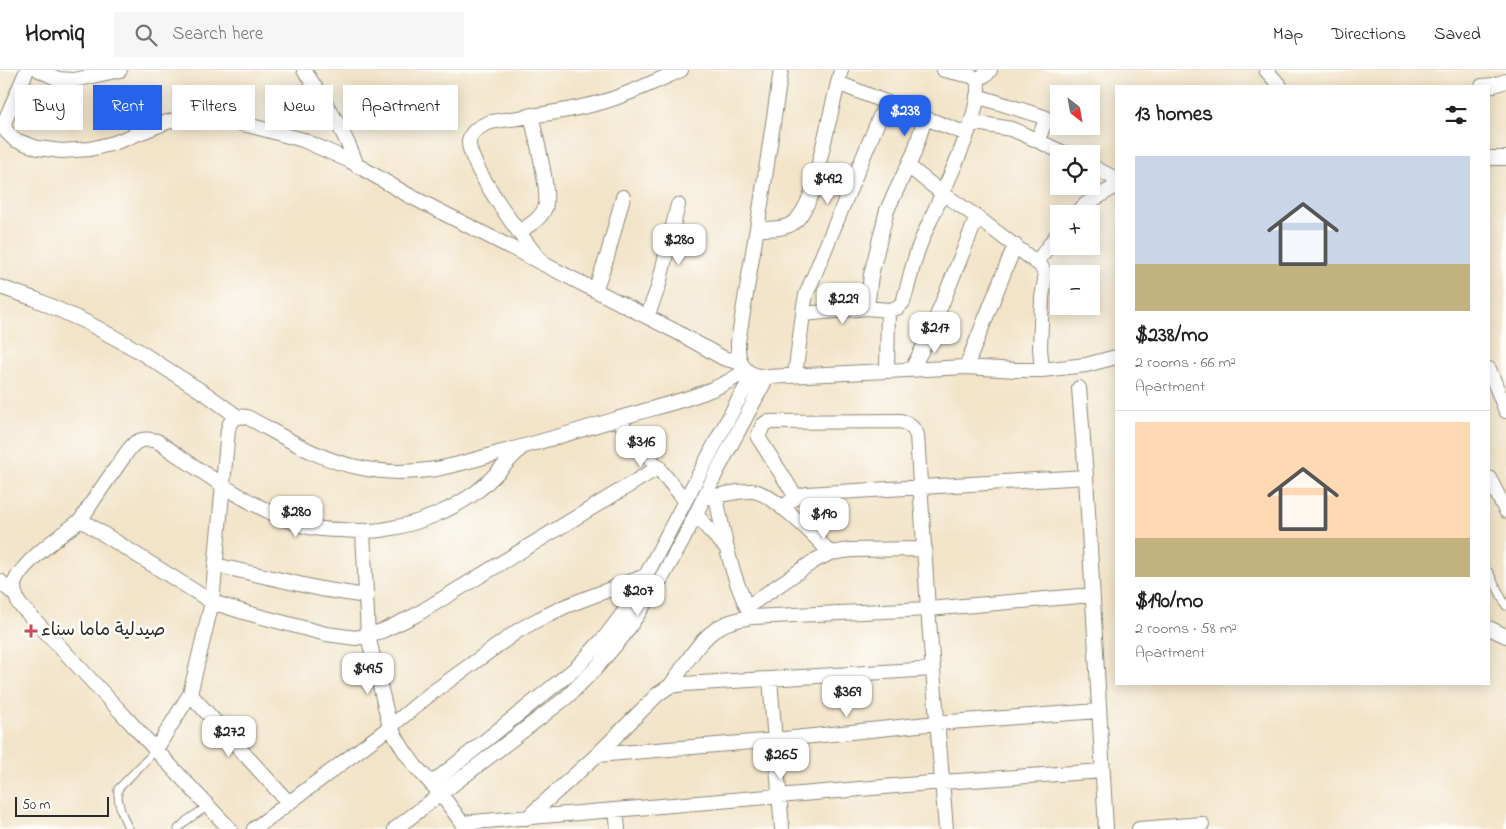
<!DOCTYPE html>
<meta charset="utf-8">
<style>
:root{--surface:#fff;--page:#f6f6f6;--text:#202124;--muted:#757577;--line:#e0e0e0;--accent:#2563eb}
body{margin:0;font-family:"Indie Flower","Playpen Sans Arabic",sans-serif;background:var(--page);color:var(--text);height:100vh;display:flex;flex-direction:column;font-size:19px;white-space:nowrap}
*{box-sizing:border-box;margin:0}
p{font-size:16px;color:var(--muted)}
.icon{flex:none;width:28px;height:28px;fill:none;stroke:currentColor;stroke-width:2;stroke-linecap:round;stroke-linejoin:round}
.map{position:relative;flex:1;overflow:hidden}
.details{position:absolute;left:1115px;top:15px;width:375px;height:600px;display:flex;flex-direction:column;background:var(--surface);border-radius:0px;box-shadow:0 2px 12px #0003}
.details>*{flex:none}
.banner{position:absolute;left:15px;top:15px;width:475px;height:45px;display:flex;gap:10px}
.needle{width:32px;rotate:149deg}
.buttons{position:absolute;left:1050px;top:15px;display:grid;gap:10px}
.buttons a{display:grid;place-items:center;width:50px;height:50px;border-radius:0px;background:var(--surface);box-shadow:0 2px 12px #0003;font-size:25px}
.scale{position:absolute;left:15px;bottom:12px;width:94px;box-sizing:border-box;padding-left:5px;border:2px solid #2b2b2b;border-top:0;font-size:14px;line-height:18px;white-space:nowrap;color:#2b2b2b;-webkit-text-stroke:4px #fdfcf7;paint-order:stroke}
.price{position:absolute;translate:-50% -42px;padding:0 11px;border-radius:10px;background:#fff;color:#222;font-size:16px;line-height:32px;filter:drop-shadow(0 1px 2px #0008)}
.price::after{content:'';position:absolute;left:50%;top:30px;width:15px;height:11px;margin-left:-8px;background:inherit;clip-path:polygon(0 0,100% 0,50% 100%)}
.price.current{background:var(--accent);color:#fff}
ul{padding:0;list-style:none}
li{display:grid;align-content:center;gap:10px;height:265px;padding:0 20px}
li+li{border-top:1px solid var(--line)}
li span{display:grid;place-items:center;height:155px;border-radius:0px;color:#555}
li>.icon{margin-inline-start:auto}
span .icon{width:90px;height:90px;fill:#fffc;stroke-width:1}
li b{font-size:21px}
h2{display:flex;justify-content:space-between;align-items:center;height:60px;padding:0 20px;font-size:21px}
.tag{padding:0 18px;border-radius:0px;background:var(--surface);box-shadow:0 2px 12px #0003;font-size:18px;line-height:45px}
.tag.current{background:var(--accent);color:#fff}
header{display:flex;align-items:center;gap:30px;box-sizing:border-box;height:70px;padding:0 25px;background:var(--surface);border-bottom:1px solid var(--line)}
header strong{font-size:24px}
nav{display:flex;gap:28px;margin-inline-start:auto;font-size:18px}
.search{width:350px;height:45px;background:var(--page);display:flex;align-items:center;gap:12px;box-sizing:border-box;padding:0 18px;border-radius:0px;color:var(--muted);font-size:19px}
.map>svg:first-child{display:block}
</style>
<header>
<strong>Homiq</strong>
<div class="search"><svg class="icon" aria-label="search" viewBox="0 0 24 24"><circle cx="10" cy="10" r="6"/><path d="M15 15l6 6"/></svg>Search here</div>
<nav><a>Map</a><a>Directions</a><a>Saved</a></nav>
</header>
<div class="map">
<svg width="1506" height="759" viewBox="0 0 1506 759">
<rect width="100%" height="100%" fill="#fdfcf7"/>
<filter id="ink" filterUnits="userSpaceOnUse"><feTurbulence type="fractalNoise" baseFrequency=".02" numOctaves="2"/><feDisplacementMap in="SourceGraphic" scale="10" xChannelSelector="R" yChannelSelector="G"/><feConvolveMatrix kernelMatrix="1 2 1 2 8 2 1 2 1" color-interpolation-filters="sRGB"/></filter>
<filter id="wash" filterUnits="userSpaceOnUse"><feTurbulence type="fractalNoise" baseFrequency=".0096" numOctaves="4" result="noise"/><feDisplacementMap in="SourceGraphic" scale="20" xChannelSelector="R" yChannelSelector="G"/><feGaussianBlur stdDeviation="1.12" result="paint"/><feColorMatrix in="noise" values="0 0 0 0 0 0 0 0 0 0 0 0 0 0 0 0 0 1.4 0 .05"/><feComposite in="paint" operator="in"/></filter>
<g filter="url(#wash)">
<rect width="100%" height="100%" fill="#f2e4c9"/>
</g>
<g filter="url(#ink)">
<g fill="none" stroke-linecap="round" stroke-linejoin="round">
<g stroke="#8e887a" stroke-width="9">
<path id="service" d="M1489,502L1506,536
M129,759C123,748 117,732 118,719L155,681
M178,759L186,751L208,736"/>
</g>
<g stroke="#8e887a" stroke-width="16">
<path id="minor" d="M27,0L4,53L6,61L15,70L38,78L62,81L90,79L114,73L167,52L188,47L211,46L263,59L303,70L350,91L408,125L677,262L723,288L741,293
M39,0L58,9L74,10L120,0
M304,0C324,31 345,61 357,96
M781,0L761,134L738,272C737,293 744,306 767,307L966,297L1016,300H1042L1086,295L1116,287
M1266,0L1280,16
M977,9L987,4L990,0
M838,13L925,48L967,64
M1482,16L1494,15L1506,11
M977,26L1044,47L1045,52L1038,70
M971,52L1011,59L1021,63L1066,84
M1489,88H1506
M908,96L942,123L977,147L1041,196L1045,204V209L1042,228L1040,278L1042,300
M1091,96L1116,109
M1076,144L1086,134L1116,116
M757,159C793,159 797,156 812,123L841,0
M519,162C529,155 540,150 545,138C551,123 535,64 531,45
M540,190C524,170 467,94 469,71C471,60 482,55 491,52C529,46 568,42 606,31C632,23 656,11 681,0
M1037,192L1059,162
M0,217L35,229L88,253L137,280L209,326L238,347
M595,220L607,187L623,127
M867,238L871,205L887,140L914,83L925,48
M888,240L897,238L903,232C909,214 912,195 919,177C932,141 986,42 977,9L971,6L944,0
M803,244L804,235L806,225L886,32
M647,247L658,218L678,135
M966,297L1015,175
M912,299L928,268L977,147
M1489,299L1506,341
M795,305L803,244L867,238L888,240L887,300
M1079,318L1086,407L1106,759
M617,349L685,430
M1489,408L1506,441
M716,426C724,469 731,505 750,544
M796,427L758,367L763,355L767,352L901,351C909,354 913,357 917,365L928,539L946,759
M704,428C719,426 737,420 753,421C773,423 817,468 830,483
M782,438L796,427L807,424L1086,407
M696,444L710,461L725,476
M81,450C92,431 105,413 118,395C123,388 128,379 135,373C142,368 150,369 157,371C203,402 249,437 301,455C314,459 329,460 342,460C359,461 376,462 392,458C420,453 451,440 475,423C492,410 506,393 521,378
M363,461L368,566L390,657L405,682L416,697L441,724L462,753L464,759
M215,495L321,519L366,526
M0,511L15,525
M747,537L814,491L830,483L851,480L925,479
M1489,558L1506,566
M770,609L782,759
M670,616C685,596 698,569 721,556C731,550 741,549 752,547L928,539L1092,525
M190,624L289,733
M155,681L190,624L212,532L228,360C229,350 237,345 247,347C283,366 316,389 357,397C382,403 410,403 436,399C458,395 480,388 502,382C545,371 587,358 630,345C666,334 716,324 746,300
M597,685L775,670L937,653L1099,641
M431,714L576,598L605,567L633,530L736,334L753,305
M616,740L618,759
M527,748L597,685L658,624L670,616L684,614L933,599
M462,753L942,712L1103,701
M230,759C159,685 91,608 19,534C17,528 14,523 14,516C16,496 65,462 81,450L212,532L247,543L326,564L356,568L382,561L414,546L659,397
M254,759L390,657L429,625L519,560L539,549L566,536L645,506
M395,759L567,627L596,598L624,565L661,509L683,470L716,403L767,307
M1139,759L1202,754"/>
</g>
<use href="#service" stroke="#fff" stroke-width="7"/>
<use href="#minor" stroke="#fff" stroke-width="14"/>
</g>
</g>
<path fill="#d1495b" stroke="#fdfcf7" stroke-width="2" d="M28.5 553.5h5v5h5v5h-5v5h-5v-5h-5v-5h5z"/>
<g text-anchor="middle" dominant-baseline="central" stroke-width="5" stroke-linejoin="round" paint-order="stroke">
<g font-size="18" fill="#2b2b2b" stroke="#fdfcf7" text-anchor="start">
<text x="41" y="561">صيدلية ماما سناء</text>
</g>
</g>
</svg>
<div class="buttons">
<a><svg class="needle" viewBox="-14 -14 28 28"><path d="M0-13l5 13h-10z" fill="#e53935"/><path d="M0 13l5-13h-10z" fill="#757577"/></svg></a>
<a><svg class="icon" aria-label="locate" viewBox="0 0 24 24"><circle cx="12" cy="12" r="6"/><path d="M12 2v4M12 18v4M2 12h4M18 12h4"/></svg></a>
<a>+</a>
<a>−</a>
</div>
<div class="scale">50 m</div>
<b class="price current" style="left:905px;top:67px">$238</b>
<b class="price" style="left:828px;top:135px">$492</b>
<b class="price" style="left:679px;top:196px">$280</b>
<b class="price" style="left:843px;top:255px">$229</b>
<b class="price" style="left:935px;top:284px">$217</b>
<b class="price" style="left:641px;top:398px">$316</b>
<b class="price" style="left:296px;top:468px">$280</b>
<b class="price" style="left:824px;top:470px">$190</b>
<b class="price" style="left:638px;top:547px">$207</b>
<b class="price" style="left:368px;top:625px">$495</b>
<b class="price" style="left:847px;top:648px">$369</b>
<b class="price" style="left:229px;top:688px">$272</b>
<b class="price" style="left:781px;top:711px">$265</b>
<div class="banner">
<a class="tag">Buy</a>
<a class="tag current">Rent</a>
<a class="tag">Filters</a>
<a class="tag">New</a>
<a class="tag">Apartment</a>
</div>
<section class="details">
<h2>13 homes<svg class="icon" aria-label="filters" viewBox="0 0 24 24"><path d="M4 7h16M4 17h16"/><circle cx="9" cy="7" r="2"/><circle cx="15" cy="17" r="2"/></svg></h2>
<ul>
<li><span style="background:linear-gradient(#c9d6e8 70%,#c2b280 0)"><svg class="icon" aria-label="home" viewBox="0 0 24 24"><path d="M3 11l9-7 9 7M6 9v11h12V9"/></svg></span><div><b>$238/mo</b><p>2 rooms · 66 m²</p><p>Apartment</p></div></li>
<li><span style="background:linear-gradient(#ffd9b3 75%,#c2b280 0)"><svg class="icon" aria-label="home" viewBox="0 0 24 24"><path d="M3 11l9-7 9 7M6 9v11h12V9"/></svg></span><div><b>$190/mo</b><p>2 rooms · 58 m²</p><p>Apartment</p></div></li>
</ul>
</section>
</div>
